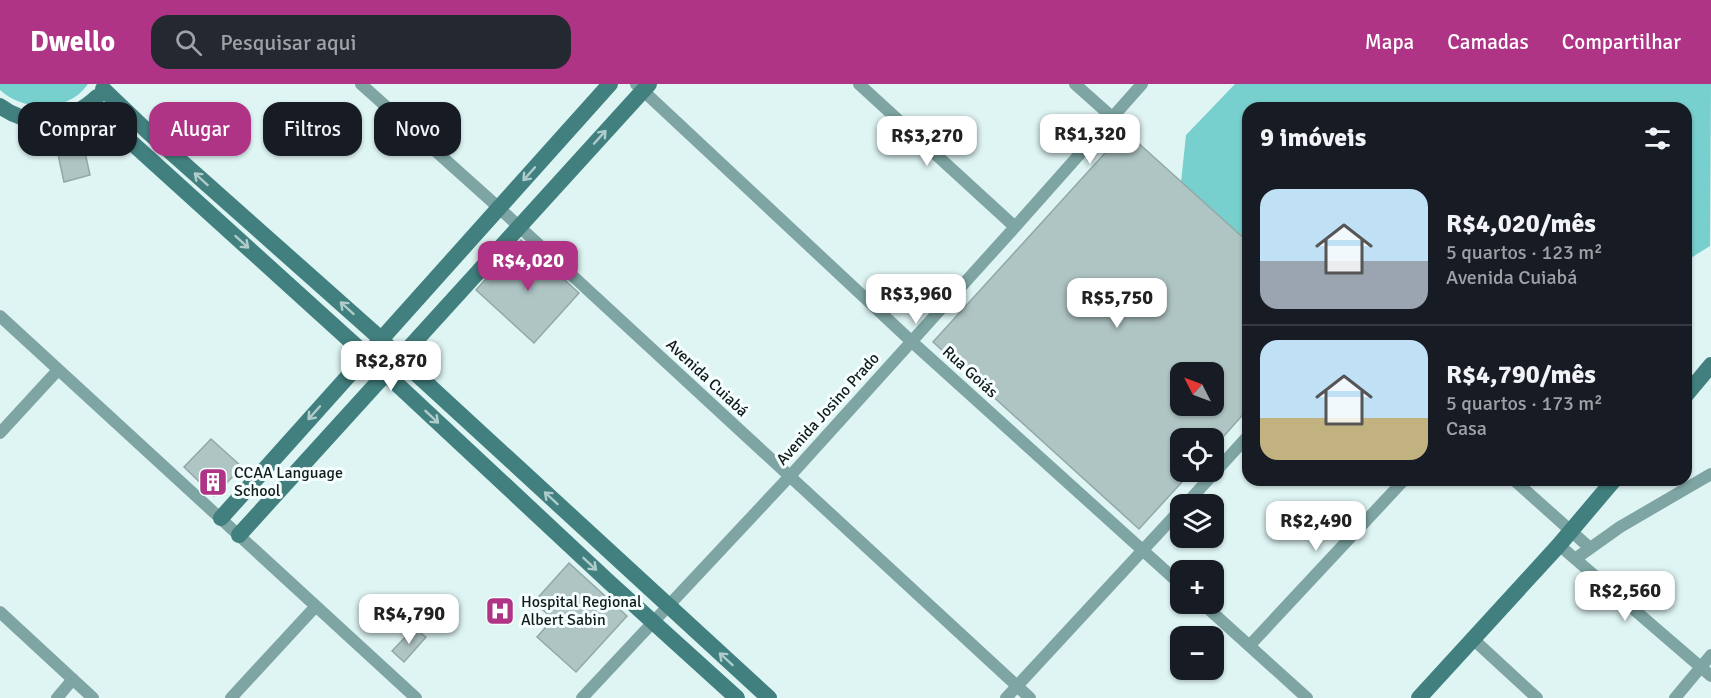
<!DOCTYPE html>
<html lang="pt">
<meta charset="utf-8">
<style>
:root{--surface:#171b24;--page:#242831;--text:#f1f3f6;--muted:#9ea1a6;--line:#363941;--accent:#af3486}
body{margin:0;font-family:Signika,sans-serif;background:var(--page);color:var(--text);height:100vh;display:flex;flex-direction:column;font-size:22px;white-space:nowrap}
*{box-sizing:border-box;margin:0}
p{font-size:20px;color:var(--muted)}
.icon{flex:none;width:33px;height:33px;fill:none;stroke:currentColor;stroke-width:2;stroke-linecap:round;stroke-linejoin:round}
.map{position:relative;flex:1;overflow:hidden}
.panel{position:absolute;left:1242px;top:18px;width:450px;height:384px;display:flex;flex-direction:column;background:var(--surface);border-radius:18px;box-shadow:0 2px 4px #0004}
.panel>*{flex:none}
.banner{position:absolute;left:18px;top:18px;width:570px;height:54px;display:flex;gap:12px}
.needle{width:39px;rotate:312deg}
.tools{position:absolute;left:1170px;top:278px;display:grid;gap:12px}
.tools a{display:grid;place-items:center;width:54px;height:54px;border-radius:12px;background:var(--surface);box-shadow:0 2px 4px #0004;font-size:30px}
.price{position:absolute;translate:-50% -51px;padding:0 14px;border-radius:12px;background:#fff;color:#222;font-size:20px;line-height:39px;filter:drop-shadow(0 2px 3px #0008)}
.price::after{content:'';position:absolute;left:50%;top:36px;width:18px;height:14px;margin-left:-9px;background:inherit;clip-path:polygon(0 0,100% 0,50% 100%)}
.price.on{background:var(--accent);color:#fff}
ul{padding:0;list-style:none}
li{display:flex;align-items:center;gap:18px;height:150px;padding:0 18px}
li+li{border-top:2px solid var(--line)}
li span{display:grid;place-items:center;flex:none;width:168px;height:120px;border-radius:18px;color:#555}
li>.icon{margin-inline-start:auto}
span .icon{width:72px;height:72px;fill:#fffc;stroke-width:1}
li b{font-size:26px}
h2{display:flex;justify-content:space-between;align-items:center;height:72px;padding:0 18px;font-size:26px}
.pill{padding:0 21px;border-radius:18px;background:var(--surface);box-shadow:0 2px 4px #0004;font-size:21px;line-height:54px}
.pill.on{background:var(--accent);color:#fff}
header{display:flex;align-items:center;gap:36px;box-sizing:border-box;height:84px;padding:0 30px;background:var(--accent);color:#fff}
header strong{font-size:28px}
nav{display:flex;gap:33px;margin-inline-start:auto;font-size:21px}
.search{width:420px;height:54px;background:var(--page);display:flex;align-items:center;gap:15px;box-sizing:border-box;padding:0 21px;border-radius:18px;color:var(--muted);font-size:22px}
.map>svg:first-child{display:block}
</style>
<header>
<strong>Dwello</strong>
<div class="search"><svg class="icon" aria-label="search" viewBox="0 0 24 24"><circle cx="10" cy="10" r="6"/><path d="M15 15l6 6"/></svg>Pesquisar aqui</div>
<nav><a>Mapa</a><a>Camadas</a><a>Compartilhar</a></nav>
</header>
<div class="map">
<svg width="1711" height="614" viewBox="0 0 1711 614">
<rect width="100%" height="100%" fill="#def5f4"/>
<path fill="#78d0ce" d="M0,0H88C68,29 24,28 0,6Z
M1235,0H1711L1710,162L1686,177V24H1248V158L1181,98L1186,51Z"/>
<path fill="#afc5c4" stroke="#92a8a7" stroke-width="1.5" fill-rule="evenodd" d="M80,46L90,91L64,98L54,52Z
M1125,47L1248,158V325L1214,363V354H1180V387H1192L1139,445L933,258ZM1180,288H1214V321H1180Z
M521,156L579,209L534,259L476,206Z
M211,355L242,383L214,412L184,383Z
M569,479L627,532L576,588L537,553L553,535L534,518Z
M414,544L426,553L404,578L392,567Z"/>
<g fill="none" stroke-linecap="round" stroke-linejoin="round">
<path stroke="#7ea5a3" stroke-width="12" d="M361,0L498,123L1030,614
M636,0L911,257L1180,500
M859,0L1015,143
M1075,0L1112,33
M0,232L416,614
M0,349L58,286
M1514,396L1590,464
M1186,420L1248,352
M1559,461L1711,592
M1575,475L1620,443L1711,390
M1202,519L1307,614
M0,528L93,614
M1474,556L1537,614
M1250,561L1404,396
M57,614L73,595
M231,614L316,522
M582,614L790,392L1015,143L1142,0
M1006,614L1180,426
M1675,614L1711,571"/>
<path stroke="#42807f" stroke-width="16" d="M103,5L147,47L381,255L399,274L769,614
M89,20L355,261L610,499L737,614
M0,22C30,45 71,38 97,13
M1686,311L1711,281
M221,434L610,0
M239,451L649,0
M1419,614L1559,461L1614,396"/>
</g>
<defs><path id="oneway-shaft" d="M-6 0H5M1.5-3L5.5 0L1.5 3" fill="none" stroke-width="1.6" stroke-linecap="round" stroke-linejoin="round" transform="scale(1.5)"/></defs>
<g stroke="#aecccc">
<use href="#oneway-shaft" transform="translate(600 53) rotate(-48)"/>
<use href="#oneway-shaft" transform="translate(529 90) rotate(132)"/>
<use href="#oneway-shaft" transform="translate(201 95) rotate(-138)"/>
<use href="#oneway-shaft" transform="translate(242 158) rotate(42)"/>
<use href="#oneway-shaft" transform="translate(347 224) rotate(-138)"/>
<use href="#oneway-shaft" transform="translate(314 329) rotate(132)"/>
<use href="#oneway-shaft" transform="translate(432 333) rotate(43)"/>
<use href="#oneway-shaft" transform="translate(551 414) rotate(-137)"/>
<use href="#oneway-shaft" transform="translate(590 480) rotate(43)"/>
<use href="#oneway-shaft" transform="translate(726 575) rotate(-138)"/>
</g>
<defs>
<g id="building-square" transform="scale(1.5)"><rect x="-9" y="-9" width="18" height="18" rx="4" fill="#af3486" stroke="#f6ffff"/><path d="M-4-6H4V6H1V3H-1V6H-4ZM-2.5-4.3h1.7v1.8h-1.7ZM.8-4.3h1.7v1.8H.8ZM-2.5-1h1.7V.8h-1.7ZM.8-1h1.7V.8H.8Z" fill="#fff"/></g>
<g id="hospital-square" transform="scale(1.5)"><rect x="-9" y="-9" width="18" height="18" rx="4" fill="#af3486" stroke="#f6ffff"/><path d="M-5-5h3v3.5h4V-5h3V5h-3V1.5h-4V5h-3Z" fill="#fff"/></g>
</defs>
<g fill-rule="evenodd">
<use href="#building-square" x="213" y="398"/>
<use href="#hospital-square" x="500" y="527"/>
</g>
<g text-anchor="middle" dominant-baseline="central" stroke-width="6" stroke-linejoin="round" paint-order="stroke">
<g font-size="16" fill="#131b1b" stroke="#f6ffff">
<text transform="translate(970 288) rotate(42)">Rua Goiás</text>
<text transform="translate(707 294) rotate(43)">Avenida Cuiabá</text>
<text transform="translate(828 325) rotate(-48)">Avenida Josino Prado</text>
</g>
<g font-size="16" fill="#131b1b" stroke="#f6ffff" text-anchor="start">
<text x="234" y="389">CCAA Language<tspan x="234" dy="18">School</tspan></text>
<text x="521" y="518">Hospital Regional<tspan x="521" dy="18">Albert Sabin</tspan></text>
</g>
</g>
</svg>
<div class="tools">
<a><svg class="needle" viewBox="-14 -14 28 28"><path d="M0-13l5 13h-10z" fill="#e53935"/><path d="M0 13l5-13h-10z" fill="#9ea1a6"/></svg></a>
<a><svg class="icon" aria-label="locate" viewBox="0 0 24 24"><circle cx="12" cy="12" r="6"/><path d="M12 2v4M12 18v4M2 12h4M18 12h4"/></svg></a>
<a><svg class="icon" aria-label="layers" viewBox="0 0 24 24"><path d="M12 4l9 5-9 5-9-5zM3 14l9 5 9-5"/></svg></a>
<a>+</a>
<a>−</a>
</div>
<b class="price" style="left:1090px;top:81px">R$1,320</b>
<b class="price" style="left:927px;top:83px">R$3,270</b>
<b class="price on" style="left:528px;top:208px">R$4,020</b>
<b class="price" style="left:916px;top:241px">R$3,960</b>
<b class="price" style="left:1117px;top:245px">R$5,750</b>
<b class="price" style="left:391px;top:308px">R$2,870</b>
<b class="price" style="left:1316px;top:468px">R$2,490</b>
<b class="price" style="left:1625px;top:538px">R$2,560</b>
<b class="price" style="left:409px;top:561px">R$4,790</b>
<div class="banner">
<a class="pill">Comprar</a>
<a class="pill on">Alugar</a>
<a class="pill">Filtros</a>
<a class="pill">Novo</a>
</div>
<section class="panel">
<h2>9 imóveis<svg class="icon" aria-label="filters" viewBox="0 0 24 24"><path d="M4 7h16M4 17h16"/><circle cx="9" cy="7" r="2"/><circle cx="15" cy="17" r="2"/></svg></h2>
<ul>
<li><span style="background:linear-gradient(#bfe0f5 60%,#9aa5b1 0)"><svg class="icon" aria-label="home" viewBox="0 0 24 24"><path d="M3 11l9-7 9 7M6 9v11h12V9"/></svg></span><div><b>R$4,020/mês</b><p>5 quartos · 123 m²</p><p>Avenida Cuiabá</p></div></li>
<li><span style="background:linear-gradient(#bfe0f5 65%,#c2b280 0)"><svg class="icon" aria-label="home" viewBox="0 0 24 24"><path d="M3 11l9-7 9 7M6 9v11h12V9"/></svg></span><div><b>R$4,790/mês</b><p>5 quartos · 173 m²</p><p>Casa</p></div></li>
</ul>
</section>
</div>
